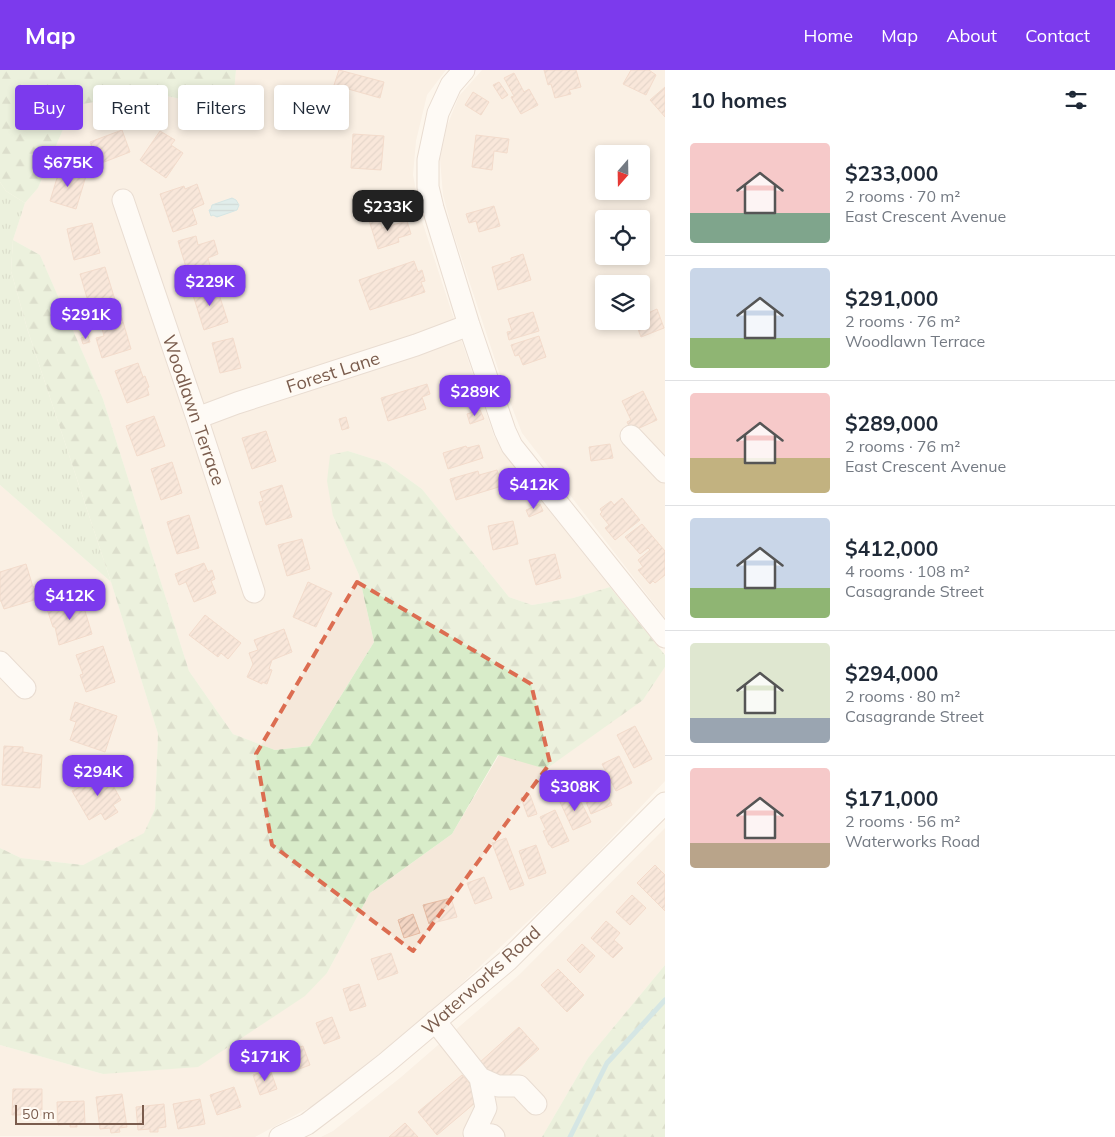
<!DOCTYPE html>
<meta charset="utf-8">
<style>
:root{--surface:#fff;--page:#f2f2f3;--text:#1f2937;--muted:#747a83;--line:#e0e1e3;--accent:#7c3aed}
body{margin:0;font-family:Mulish,sans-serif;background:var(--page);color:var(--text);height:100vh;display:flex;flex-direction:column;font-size:19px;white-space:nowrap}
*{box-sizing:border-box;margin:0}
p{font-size:16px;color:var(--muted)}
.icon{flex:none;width:28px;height:28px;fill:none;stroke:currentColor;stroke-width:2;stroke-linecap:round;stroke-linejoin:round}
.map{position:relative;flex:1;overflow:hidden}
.side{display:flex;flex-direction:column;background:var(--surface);width:450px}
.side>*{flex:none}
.banner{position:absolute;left:15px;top:15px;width:475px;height:45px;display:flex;gap:10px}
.needle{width:32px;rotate:200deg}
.tools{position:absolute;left:595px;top:75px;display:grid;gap:10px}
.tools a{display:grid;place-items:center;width:55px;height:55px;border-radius:5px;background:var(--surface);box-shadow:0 2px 8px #0003;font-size:25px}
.scale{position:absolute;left:15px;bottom:12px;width:129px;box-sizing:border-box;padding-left:5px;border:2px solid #7a5c4d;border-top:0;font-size:14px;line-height:18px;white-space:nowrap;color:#7a5c4d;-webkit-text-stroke:4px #fffaf3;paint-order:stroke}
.price{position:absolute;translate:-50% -42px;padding:0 11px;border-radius:10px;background:var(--accent);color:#fff;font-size:16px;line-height:32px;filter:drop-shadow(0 1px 2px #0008)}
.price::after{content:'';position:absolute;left:50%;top:30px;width:15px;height:11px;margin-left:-8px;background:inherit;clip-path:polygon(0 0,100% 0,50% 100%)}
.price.selected{background:#222;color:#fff}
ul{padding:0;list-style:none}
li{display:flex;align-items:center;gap:15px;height:125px;padding:0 25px}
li+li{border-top:1px solid var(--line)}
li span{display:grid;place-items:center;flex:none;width:140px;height:100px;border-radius:5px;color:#555}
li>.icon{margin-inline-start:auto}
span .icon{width:60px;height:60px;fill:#fffc;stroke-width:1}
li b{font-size:21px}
h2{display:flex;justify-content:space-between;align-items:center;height:60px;padding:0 25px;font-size:21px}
.pill{padding:0 18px;border-radius:5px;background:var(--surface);box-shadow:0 2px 8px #0003;font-size:18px;line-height:45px}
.pill.selected{background:var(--accent);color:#fff}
header{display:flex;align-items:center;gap:30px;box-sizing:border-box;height:70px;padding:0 25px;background:var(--accent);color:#fff}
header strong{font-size:24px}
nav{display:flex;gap:28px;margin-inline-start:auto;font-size:18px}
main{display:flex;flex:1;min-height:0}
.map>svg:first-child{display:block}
</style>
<header>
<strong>Map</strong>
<nav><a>Home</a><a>Map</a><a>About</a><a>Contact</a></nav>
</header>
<main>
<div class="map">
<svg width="665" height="1067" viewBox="0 0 665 1067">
<defs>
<pattern id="grass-tufts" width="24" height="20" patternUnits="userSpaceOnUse" patternTransform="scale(1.25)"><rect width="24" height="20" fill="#d8ecc9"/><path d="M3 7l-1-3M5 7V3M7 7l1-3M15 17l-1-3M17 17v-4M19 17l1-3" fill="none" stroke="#b4c2a5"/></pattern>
<pattern id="forest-firs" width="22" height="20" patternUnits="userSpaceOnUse" patternTransform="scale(1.25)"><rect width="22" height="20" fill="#d8ecc9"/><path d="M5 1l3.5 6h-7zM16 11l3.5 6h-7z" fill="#b4c2a5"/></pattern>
<pattern id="water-rules" width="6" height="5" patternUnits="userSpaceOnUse" patternTransform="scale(1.25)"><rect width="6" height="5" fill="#bfe3e8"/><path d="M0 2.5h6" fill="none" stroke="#a0bbbe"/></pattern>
<pattern id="building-hatch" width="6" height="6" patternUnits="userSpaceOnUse" patternTransform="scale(1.25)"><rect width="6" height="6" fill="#f3d5c3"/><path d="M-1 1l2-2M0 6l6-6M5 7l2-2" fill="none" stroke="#cab0a1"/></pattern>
</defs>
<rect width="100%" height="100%" fill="#fdf6ec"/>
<path fill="#f5e8da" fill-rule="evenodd" d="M236,0H446L427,25L416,71L413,105L422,151L452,243L494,366L512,394L610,517L573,528L532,535L509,527L422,419L386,393L348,381L333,446L359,505L374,572L310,676L275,680L233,664L189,601L103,329L40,185L13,170L25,133L38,118L73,36L147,22L191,31L234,22Z
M482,0H665V548L522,363L503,314L452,159L443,125L440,89L447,56L459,26ZM604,84H641V121H604ZM604,149H641V186H604ZM604,214H641V251H604Z
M0,415L111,512L158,664L155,739L145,763L83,795L21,788L0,778Z
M665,597V711L576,806L459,916L403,965L316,1034L255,1067L0,1066V975L103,1004L327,903L370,823L452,764L499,685L643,630Z
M665,758V895L588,988L542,1067H321L333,1061L400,1008L520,904Z"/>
<path fill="url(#grass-tufts)" d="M0,112L6,121L25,133L13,170L11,201L27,258L111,512L0,415Z"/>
<path fill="url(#forest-firs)" d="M0,0H236L234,22L191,31L147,22L73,36L38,118L25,133L6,121L0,112Z
M13,170L40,185L103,329L189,601L233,664L275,680L310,676L374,572L359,505L333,446L327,411L330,385L348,381L386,393L422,419L509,527L532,535L573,528L610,517L665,585V597L643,630L546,699L498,685L452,764L370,823L327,903L305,926L198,997L103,1004L0,975V778L21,788L83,795L144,763L155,739L158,664L111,512L27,258L11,201Z
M665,895V1067H542L588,988Z"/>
<path fill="url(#water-rules)" stroke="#a5d3da" d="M232,128L236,130L239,135L237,140L217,147L213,145L211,146L209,140L211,139L212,135Z"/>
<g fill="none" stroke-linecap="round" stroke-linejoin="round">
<path stroke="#a5d3da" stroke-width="5" d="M570,1067L607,993L665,930"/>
</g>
<path fill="url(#building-hatch)" stroke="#e6bba3" d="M339,0L384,12L380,28L334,15Z
M544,0H576L581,17L569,20L571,24L555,28L551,14L548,15Z
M631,0H649L656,5L646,25L623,14Z
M514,3L524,22L529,19L538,35L521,44L511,27L514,26L504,8Z
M499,12L508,25L502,29L493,15Z
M665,17V47L650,30Z
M473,22L489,32L481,45L465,35Z
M122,60L130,82L99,94L90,72Z
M160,61L175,70L171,75L183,83L166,108L140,90Z
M353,64L384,66L381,100L351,98Z
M476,65L509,69L507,83L494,81L492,100L472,97Z
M60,98L86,106L76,139L50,131Z
M197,114L204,134L192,139L197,154L173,162L160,124L184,116L185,119Z
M494,136L500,156L479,162L476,151L469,153L466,144Z
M378,144L382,158L407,151L411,164L398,168L399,172L378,179L368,147Z
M92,153L100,183L74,190L67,159Z
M196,166L198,175L214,170L218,184L208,188L212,203L190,210L178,171Z
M523,184L531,210L498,220L492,197L511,191V188Z
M414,191L418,202L422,200L425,211L421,212L425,222L370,240L359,210Z
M105,197L115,230L90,238L80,204Z
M216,215L228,252L204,260L192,222Z
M657,239L664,258L641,267L635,251H641V246Z
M533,242L539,261L509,270L507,262L512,261L508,249Z
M121,245L131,279L102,288L96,268L104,266L100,251Z
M88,266L90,272L83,274L81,268Z
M539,266L546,287L523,295L519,285L515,286L511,275Z
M233,268L241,298L220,303L212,273Z
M138,293L143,307L145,306L149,317L147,318L149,325L127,333L115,301Z
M427,314L430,324L422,327L426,339L388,351L381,328Z
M643,321L657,350L635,360L630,358L627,352L631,350L622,331Z
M480,340L484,349L470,354L467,344Z
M154,346L165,376L137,386L126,356Z
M346,347L349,358L342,360L339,349Z
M266,361L276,391L252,399L242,368Z
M610,374L613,388L591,391L589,377Z
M479,375L483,388L448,399L443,383L466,376L467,378Z
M172,392L182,423L161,430L151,399Z
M497,400L502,416L456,430L450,409L478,401L479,405Z
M282,415L292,447L266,455L259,432L263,431L260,422Z
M622,428L640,450L615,470L605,458L609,455L600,444L602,442L600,439L611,431L614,435Z
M540,434L543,441L529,447L526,440Z
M189,445L199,478L177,484L167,452Z
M513,451L518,474L493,480L488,456Z
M642,454L665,481V505L655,513L653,511L650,514L638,500L643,497L638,490L650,480L648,478L640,484L625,467Z
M302,469L310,499L287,506L278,475Z
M555,484L561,508L536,515L529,490Z
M204,493L208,502L212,500L215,509L211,511L216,523L194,532L186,512L179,515L175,504Z
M26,494L33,517L48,513L51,525L4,539L1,531H0V502Z
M308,512L332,523L316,557L293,547Z
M81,528L92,564L59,575L55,557H53L47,539Z
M205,545L241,573L228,589L221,583L218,587L189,565Z
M284,559L292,582L272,590L269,599L272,600L267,614L262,612V614L247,607L253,594L249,583L258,580L254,570Z
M103,576L115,612L86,622L80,605L83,604L76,585Z
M75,632L117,646L105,682L70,670L76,652L70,650Z
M635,656L652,689L634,698L617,665Z
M4,676L23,677V682L42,685L40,718L2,715Z
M619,686L632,713L616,721L602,694Z
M99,700L105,701L121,730L113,735L118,742L105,750L101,743L89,750L72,721L94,710L93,707L95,702Z
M600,708L612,735L591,744L580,717Z
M577,724L591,752L573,760L560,732Z
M530,725L537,744L528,747L521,728Z
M555,740L569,771L552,778L550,775H549L543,761L546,760L540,747Z
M506,768L524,815L510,820L492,773Z
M536,775L546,803L529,809L519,781Z
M655,795L665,805V841L637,813Z
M484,807L492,828L475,834L467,813Z
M632,825L646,838L630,855L616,842Z
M451,828L457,847L429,854L423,835Z
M413,844L420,863L404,868L398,850Z
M606,851L620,863L614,870L623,878L613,888L591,868Z
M582,874L595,886L580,903L567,890Z
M391,883L398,903L378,910L371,889Z
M558,899L584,925L567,942L541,915Z
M359,914L366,936L350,941L343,919Z
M332,947L340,968L324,974L316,953Z
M519,957L539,979L499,1015L479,993Z
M303,976L310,995L291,1002L284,983Z
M270,999L277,1019L260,1025L253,1005Z
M462,1005L482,1027L437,1065L418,1042Z
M234,1017L241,1037L217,1045L210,1025Z
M13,1019H42V1045H12Z
M122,1024L127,1057L119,1058L120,1062L111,1063L110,1058L100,1059L96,1027Z
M200,1029L205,1054L178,1059L173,1034Z
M84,1031L85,1054H77V1057H70V1054L58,1055L57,1032Z
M164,1034L166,1057L158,1058V1062H150V1059L138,1060L136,1037Z
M405,1053L418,1067H389Z"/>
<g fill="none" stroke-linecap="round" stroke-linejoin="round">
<g stroke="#d1beb0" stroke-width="23">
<path id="minor" d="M464,0L451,15L438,43L428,90V117L433,138L469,255L505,361L512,376L665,567
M123,130L197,348L254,522
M197,348L237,333L416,275L469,255
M631,366L665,402
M0,592L25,618
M435,951L480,1008L486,1038L474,1063L492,1065L494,1067
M480,1008L498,1016H519L536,1034
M280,1067L307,1054L340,1029L386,993L507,891L665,733"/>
</g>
<use href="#minor" stroke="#fff" stroke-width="21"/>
</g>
<path d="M0 0H665V1067H0ZM357,512L531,614L550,693L413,881L272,775L256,684Z" fill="#fdf6ec" fill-opacity=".55" fill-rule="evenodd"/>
<path fill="none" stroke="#dc6d51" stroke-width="4" stroke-dasharray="10 6" stroke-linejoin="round" d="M357,512L531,614L550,693L413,881L272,775L256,684Z"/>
<g text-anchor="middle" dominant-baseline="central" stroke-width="4" stroke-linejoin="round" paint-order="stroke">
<g font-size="18" fill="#7a5c4d" stroke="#fffaf3">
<text transform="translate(333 302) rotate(-18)">Forest Lane</text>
<text transform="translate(194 340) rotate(71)">Woodlawn Terrace</text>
<text transform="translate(481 910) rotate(-42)">Waterworks Road</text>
</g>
</g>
</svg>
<div class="tools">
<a><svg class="needle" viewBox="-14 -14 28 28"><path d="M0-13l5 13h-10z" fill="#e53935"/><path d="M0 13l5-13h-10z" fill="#747a83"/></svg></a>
<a><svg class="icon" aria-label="locate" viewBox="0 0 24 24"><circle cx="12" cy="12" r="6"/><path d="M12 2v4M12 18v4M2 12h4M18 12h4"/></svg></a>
<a><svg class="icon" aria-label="layers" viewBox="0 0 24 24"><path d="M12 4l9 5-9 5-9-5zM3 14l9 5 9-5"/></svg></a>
</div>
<div class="scale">50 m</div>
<b class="price" style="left:68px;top:118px">$675K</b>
<b class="price selected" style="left:388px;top:162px">$233K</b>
<b class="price" style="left:210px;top:237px">$229K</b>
<b class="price" style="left:86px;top:270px">$291K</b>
<b class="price" style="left:475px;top:347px">$289K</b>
<b class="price" style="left:534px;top:440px">$412K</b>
<b class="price" style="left:70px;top:551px">$412K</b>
<b class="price" style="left:98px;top:727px">$294K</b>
<b class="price" style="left:575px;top:742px">$308K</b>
<b class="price" style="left:265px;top:1012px">$171K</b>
<div class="banner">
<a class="pill selected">Buy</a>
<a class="pill">Rent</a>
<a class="pill">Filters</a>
<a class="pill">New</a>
</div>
</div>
<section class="side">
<h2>10 homes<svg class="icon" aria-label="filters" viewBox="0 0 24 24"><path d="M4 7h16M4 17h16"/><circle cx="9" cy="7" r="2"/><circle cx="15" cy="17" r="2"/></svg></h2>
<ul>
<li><span style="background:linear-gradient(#f6c9c9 70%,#7fa58c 0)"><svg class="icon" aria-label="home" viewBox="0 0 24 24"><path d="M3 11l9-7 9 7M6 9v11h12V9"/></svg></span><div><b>$233,000</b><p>2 rooms · 70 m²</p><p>East Crescent Avenue</p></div></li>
<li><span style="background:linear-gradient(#c9d6e8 70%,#8fb573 0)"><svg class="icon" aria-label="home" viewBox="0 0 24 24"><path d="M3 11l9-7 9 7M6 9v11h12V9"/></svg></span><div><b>$291,000</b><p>2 rooms · 76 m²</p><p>Woodlawn Terrace</p></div></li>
<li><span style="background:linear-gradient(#f6c9c9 65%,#c2b280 0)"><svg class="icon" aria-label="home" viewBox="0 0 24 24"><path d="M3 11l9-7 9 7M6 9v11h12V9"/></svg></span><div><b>$289,000</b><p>2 rooms · 76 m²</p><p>East Crescent Avenue</p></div></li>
<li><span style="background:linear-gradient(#c9d6e8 70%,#8fb573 0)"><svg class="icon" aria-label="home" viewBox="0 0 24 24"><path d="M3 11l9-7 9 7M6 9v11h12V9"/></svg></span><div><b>$412,000</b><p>4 rooms · 108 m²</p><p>Casagrande Street</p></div></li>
<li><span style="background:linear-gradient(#dfe7d0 75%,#9aa5b1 0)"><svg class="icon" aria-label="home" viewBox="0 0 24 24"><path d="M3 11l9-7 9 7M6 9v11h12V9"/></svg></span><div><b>$294,000</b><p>2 rooms · 80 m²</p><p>Casagrande Street</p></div></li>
<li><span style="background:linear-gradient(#f6c9c9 75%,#b9a48a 0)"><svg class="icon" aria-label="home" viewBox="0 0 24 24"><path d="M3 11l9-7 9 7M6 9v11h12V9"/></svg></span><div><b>$171,000</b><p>2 rooms · 56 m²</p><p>Waterworks Road</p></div></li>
</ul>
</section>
</main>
